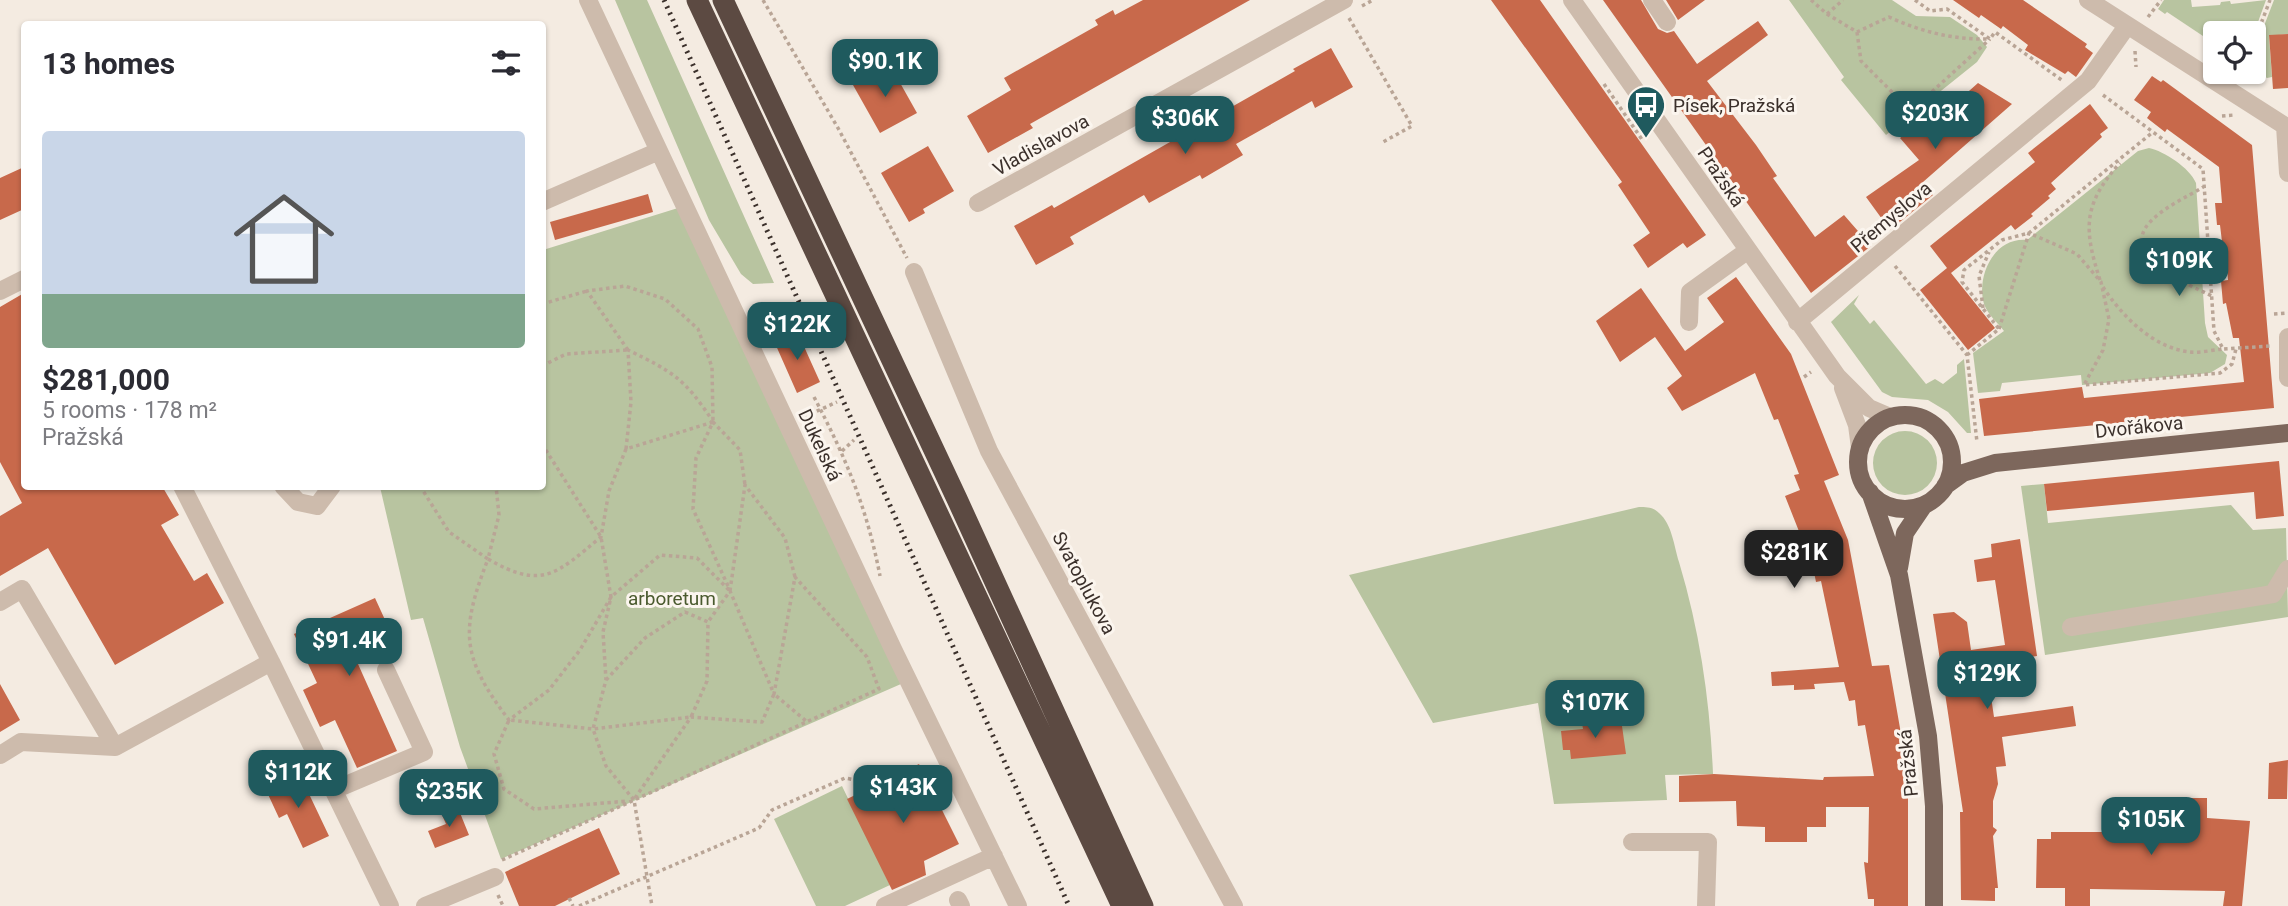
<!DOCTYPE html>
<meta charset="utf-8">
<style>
:root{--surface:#fff;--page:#f7f7f7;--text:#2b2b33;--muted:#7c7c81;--line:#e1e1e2;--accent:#1f5a5e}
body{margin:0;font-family:Roboto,sans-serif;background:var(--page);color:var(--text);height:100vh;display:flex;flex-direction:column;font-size:26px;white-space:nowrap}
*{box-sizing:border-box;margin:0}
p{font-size:23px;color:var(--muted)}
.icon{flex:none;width:38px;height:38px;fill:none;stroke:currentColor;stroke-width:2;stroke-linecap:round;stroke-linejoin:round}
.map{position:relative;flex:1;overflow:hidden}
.details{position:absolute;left:21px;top:21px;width:525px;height:469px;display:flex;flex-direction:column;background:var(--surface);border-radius:7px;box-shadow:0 2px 5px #0004}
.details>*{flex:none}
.buttons{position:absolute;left:2203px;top:21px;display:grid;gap:14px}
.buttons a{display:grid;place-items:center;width:63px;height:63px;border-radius:7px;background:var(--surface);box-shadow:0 2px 5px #0004;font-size:35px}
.price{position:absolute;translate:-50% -60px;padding:0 16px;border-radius:14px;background:var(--accent);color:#fff;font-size:23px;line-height:46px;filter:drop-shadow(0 2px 4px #0008)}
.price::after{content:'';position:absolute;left:50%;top:42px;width:21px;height:16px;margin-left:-10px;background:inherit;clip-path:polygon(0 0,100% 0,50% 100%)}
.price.on{background:#222;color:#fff}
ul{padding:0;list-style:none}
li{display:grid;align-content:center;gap:14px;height:371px;padding:0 21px}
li+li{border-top:2px solid var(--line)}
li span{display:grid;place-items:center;height:217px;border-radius:7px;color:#555}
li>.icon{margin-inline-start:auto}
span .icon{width:126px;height:126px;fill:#fffc;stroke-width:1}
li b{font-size:30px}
h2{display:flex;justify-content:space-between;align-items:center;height:84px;padding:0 21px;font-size:30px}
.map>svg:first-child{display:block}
</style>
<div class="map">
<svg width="2288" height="906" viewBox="0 0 2288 906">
<rect width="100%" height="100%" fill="#f4ebe1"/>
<path fill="#b8c4a0" d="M615,0H647L774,283L753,284L741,274L709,220Z
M1789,0H1892L1916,16L1950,17L1977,35L1987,47L1977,62L1886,135L1841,80L1844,77Z
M2164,0H2191L2192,7L2220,5L2221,2L2230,1L2231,4L2266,0L2254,33H2216L2215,44L2167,12L2165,14L2158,9Z
M2274,0H2288V34L2269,36L2272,77L2267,78L2254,69V52Z
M2149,148C2164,151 2190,168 2196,183L2205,323L2208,337L2227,355L2225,364L2210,373L2082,385L2081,375L2002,383L2000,391L1978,393L1973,353L2004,331C1998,323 1988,315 1984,304C1976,276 1994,237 2027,240L2138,151Z
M678,208L901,684L501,859L460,747L423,618L411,620L380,487L542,486L543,250Z
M1859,295L1854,304L1870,324L1874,320L1926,384L1935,379L1943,384L1957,373V365L1964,359L1971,433H1967L1948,412L1928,400L1892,397L1882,392L1831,322Z
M1873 463a32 32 0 1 1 64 0a32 32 0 1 1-64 0Z
M2044,484L2048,523L2231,505L2253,530L2286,528L2288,617L2045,655L2021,486Z
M1639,507C1647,507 1653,507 1659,513C1672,524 1674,546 1679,562C1700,632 1710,701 1713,774L1665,775L1667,800L1554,804L1538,703L1433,723L1349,575Z
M842,786L890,885L845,906H816L774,819Z"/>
<path fill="#c8694b" d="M1143,0H1250L1030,124L1033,128L988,153L967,116L1011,90L1004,78L1098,25L1095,20L1113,10L1115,15Z
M1491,0H1540L1706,235L1687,248L1683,243L1648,268L1633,245L1650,233L1618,185L1622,182Z
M1603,0H1641L1658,29L1667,33L1674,31L1697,64L1758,21L1768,35L1707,81L1756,145L1777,176L1773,178L1815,237L1844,215L1871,246L1811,293Z
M1666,0H1705L1678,20Z
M1953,0H2023L2087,44L2085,47L2093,53L2076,77L2068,71L2065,74L2025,50L2028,45L2003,26L2001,29L1981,15L1979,18Z
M2288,34V88L2273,89L2269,35Z
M1331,48L1353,87L1315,108L1312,101L1236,144L1243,155L1202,179L1200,175L1149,203L1144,195L1070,237L1074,244L1036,265L1014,226L1052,205L1054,208L1295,71L1293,69Z
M890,65L917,113L880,133L853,85Z
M2152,76L2161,82L2163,80L2252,145L2274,408L1984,436L1979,399L2082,387L2084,398L2244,382L2239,338H2233L2226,303L2223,304L2221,281L2228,280L2226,250H2223L2220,225H2217L2215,203H2222L2219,167L2167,129L2165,132L2147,118L2151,112L2134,100Z
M1978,83L2012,104L1923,182L1933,195L1890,230L1866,197L1919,160L1900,138L1937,107L1943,114Z
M2090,104L2108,128L2100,134L2102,137L2051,183L2056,189L2048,196L2050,198L2031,214L2033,216L2015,230L2011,225L1951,273L1995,328L1968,350L1920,290L1947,268L1930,246L2035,162L2028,153Z
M928,146L954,191L923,209L925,213L909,222L881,173Z
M24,167V209L0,220V178Z
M648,194L653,212L555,240L550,222Z
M1736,277L1791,354L1839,475L1824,481L1848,540L1872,666L1889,665L1908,774V906H1874V899H1868L1864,862L1868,863L1869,807H1826V827H1807V842H1765V827L1737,826L1736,801L1679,802V776L1714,774L1823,780L1824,777L1874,776L1865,725L1858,726L1855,700L1849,701L1844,682L1814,684L1815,689L1794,690V685L1772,686L1771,672L1839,667L1821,581L1816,582L1808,542L1804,544L1785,496L1800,490L1794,475L1799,474L1778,419L1774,420L1755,373L1682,411L1667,388L1682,376L1655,337L1620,362L1596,321L1641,288L1685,351L1724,322L1707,298Z
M24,293V486H162L179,515L161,525L194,581L207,573L224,603L115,665L48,548L0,576V516L22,503L0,462V307Z
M797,331L820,382L797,393L774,341Z
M2279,461L2284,516L2256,519L2254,492L2047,511L2044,484Z
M2020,539L2037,656L2007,661L2011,680L1989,683L1994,717L2073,706L2076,726L2002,737L2006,766L1996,767L1998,784L1993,801V827L1997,830L1993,836L1998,888H1995V901L1961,900L1960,812H1963L1933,614L1954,612L1967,622L1971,650L2005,645L1995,580L1977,582L1974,560L1992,557L1991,544Z
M375,598L397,646L358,664L397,751L357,768L335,720L320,727L303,690L317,683L294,634Z
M0,684L20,720L0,732Z
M1621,719L1626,754L1571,759L1570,750H1563L1561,731L1583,729L1582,723Z
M2288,760L2287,799H2268L2269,763Z
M919,764L959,844L924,861L926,875L892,890L847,799Z
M300,775L329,836L303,848L287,814L279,818L266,790Z
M2162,798H2207V818L2250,821L2242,906H2223L2225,891L2090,889V906H2065V888H2036L2037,839H2051V832H2109V840H2146V836H2161Z
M458,808L469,835L435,848L428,831L446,824L442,815Z
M599,828L620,874L555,906H519L505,872Z"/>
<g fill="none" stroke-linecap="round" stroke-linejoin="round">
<path stroke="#b9a596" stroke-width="3.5" stroke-dasharray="3.5 3.5" stroke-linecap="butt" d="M763,0L838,128L907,258
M1811,0L1827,14L1857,32L1889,17C1922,32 1954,40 1990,39
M1915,0L1930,11L1947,9L1990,39L1995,32L2063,81
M1362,6L1373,0
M1827,14L1843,0
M2148,17L2161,0
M1349,18L1412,126L1383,142
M1857,32L1861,61L1908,108H1914L1990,39
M2254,42L2270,0
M2135,51L2136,67
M1604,84L1643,141
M2103,95L2203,169L2214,331L2223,349L2271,346
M2222,116L2234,115
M2205,186C2187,197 2164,207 2150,222C2118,256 2189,285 2212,296
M1895,266L1967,355L1977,442
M2100,280C2084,230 2082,205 2120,163
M2103,287C2122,316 2153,348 2190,352C2200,353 2213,350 2223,349
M542,304L587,291
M1983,308L1979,276L1989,252
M2274,314L2288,313
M1999,329L2029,233L2077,254L2101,282L2109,319L2103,350L2084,385L2220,373L2232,364L2236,349
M628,350L587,291L625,286L665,299L698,329L712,367L713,422
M1967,355L1999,329L1962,282L1964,270L2002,240L2029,233L2153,132
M542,366L566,354L628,350
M1804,377L1811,372
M814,397C846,458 867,508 880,576
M804,417L837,402
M713,422L626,449L609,491L601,537C557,573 543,591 488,559C460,631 461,657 509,720L549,690L580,650L611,597L660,555L697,558L730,591
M542,444L601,537L611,597L603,632L606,680L593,729L606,766L634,800L652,906
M626,449L631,402L628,350C673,372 684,378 712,420
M842,451L854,440
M420,486L449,532L488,559L499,515L496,486
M728,586L693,509L696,458L713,422L740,450L745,485
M730,591L745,485L785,538L795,577
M606,680L645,638L685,612L708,622L707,681L691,717L593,729L509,720L494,754L504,789L534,809L628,801
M635,798L691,717L762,722L774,694L806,721
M502,860L879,689L867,657L795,577L774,694L730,591L708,622
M498,895L503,906
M569,898L573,906
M579,906L759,828L772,810L845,778L865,782L867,786"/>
<path stroke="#cdbbac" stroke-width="18" d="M588,0L893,649L1018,906
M1572,0L1837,376L1869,408L1890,417
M1652,0L1667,22
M2088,0L2285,126
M2285,126L2288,173
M542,202L659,151
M978,203L1344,0
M914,272L989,451L1234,906
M0,291L24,279
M1689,322L1690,292L1747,251
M1797,322L2088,81L2127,26
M2288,337V378
M1843,388L1857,425L1860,448
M182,486L271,662
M283,486L298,502L317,506L332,486
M0,602L22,589L115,747
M2071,627L2273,594L2288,569
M0,755L21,742L115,747L271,662L390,906
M334,790L424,752L386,670
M1632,842H1708L1706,906
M958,900L961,906
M425,906L495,877
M885,906L994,856"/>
<path stroke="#7d675c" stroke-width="18" d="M1858 462a47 47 0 1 1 94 0a47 47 0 1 1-94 0Z
M1945,486L1963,473L1995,463L2288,433
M1870,492L1899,575L1928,736L1934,806V906
M1899,568L1905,533L1924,505"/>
<path stroke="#5c4a42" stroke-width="21" d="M697,0L1122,906
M723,0L957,499L1143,906"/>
<path stroke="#3b302b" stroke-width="5" stroke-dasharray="2 5" stroke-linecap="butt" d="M664,0L1069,906"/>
</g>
<defs>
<g id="bus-pin" transform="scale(2.0125)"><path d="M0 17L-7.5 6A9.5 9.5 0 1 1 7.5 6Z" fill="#1f5a5e" stroke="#fbf5ee"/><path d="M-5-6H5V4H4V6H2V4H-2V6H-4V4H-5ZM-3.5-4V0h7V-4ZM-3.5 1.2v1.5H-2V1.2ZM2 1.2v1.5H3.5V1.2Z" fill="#fff"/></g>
</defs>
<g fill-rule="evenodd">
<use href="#bus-pin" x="1646" y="105"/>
</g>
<g text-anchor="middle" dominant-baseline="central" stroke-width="6" stroke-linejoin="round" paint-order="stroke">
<g font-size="19" fill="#3b302b" stroke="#fbf5ee" text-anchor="start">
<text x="1673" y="105">Písek, Pražská</text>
</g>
<g font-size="19" fill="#3b302b" stroke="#fbf5ee">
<text transform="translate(1041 145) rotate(-29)">Vladislavova</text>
<text transform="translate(1721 177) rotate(56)">Pražská</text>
<text transform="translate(1891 217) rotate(-40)">Přemyslova</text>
<text transform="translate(2139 427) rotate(-6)">Dvořákova</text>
<text transform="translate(820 445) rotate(65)">Dukelská</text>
<text transform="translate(1084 583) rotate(62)">Svatoplukova</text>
<text transform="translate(1908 763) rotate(-96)">Pražská</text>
</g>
<g font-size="19" fill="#4a5a2e" stroke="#fbf5ee">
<text x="672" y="598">arboretum</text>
</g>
</g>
</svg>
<div class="buttons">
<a><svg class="icon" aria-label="locate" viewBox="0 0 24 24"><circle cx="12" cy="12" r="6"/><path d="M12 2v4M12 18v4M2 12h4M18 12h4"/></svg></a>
</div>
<b class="price" style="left:885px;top:99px">$90.1K</b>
<b class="price" style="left:1935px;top:151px">$203K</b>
<b class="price" style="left:1185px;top:156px">$306K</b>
<b class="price" style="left:2179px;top:298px">$109K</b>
<b class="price" style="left:797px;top:362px">$122K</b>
<b class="price on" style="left:1794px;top:590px">$281K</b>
<b class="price" style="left:349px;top:678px">$91.4K</b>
<b class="price" style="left:1987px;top:711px">$129K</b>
<b class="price" style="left:1595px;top:740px">$107K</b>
<b class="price" style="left:298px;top:810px">$112K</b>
<b class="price" style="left:903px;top:825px">$143K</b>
<b class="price" style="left:449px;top:829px">$235K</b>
<b class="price" style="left:2151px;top:857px">$105K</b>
<section class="details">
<h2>13 homes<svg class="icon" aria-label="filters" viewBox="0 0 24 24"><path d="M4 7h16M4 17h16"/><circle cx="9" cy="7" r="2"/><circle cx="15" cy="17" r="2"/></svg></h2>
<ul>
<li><span style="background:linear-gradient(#c9d6e8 75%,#7fa58c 0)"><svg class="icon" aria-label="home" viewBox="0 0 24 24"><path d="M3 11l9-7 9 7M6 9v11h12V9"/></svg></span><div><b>$281,000</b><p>5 rooms · 178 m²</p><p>Pražská</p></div></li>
</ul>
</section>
</div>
